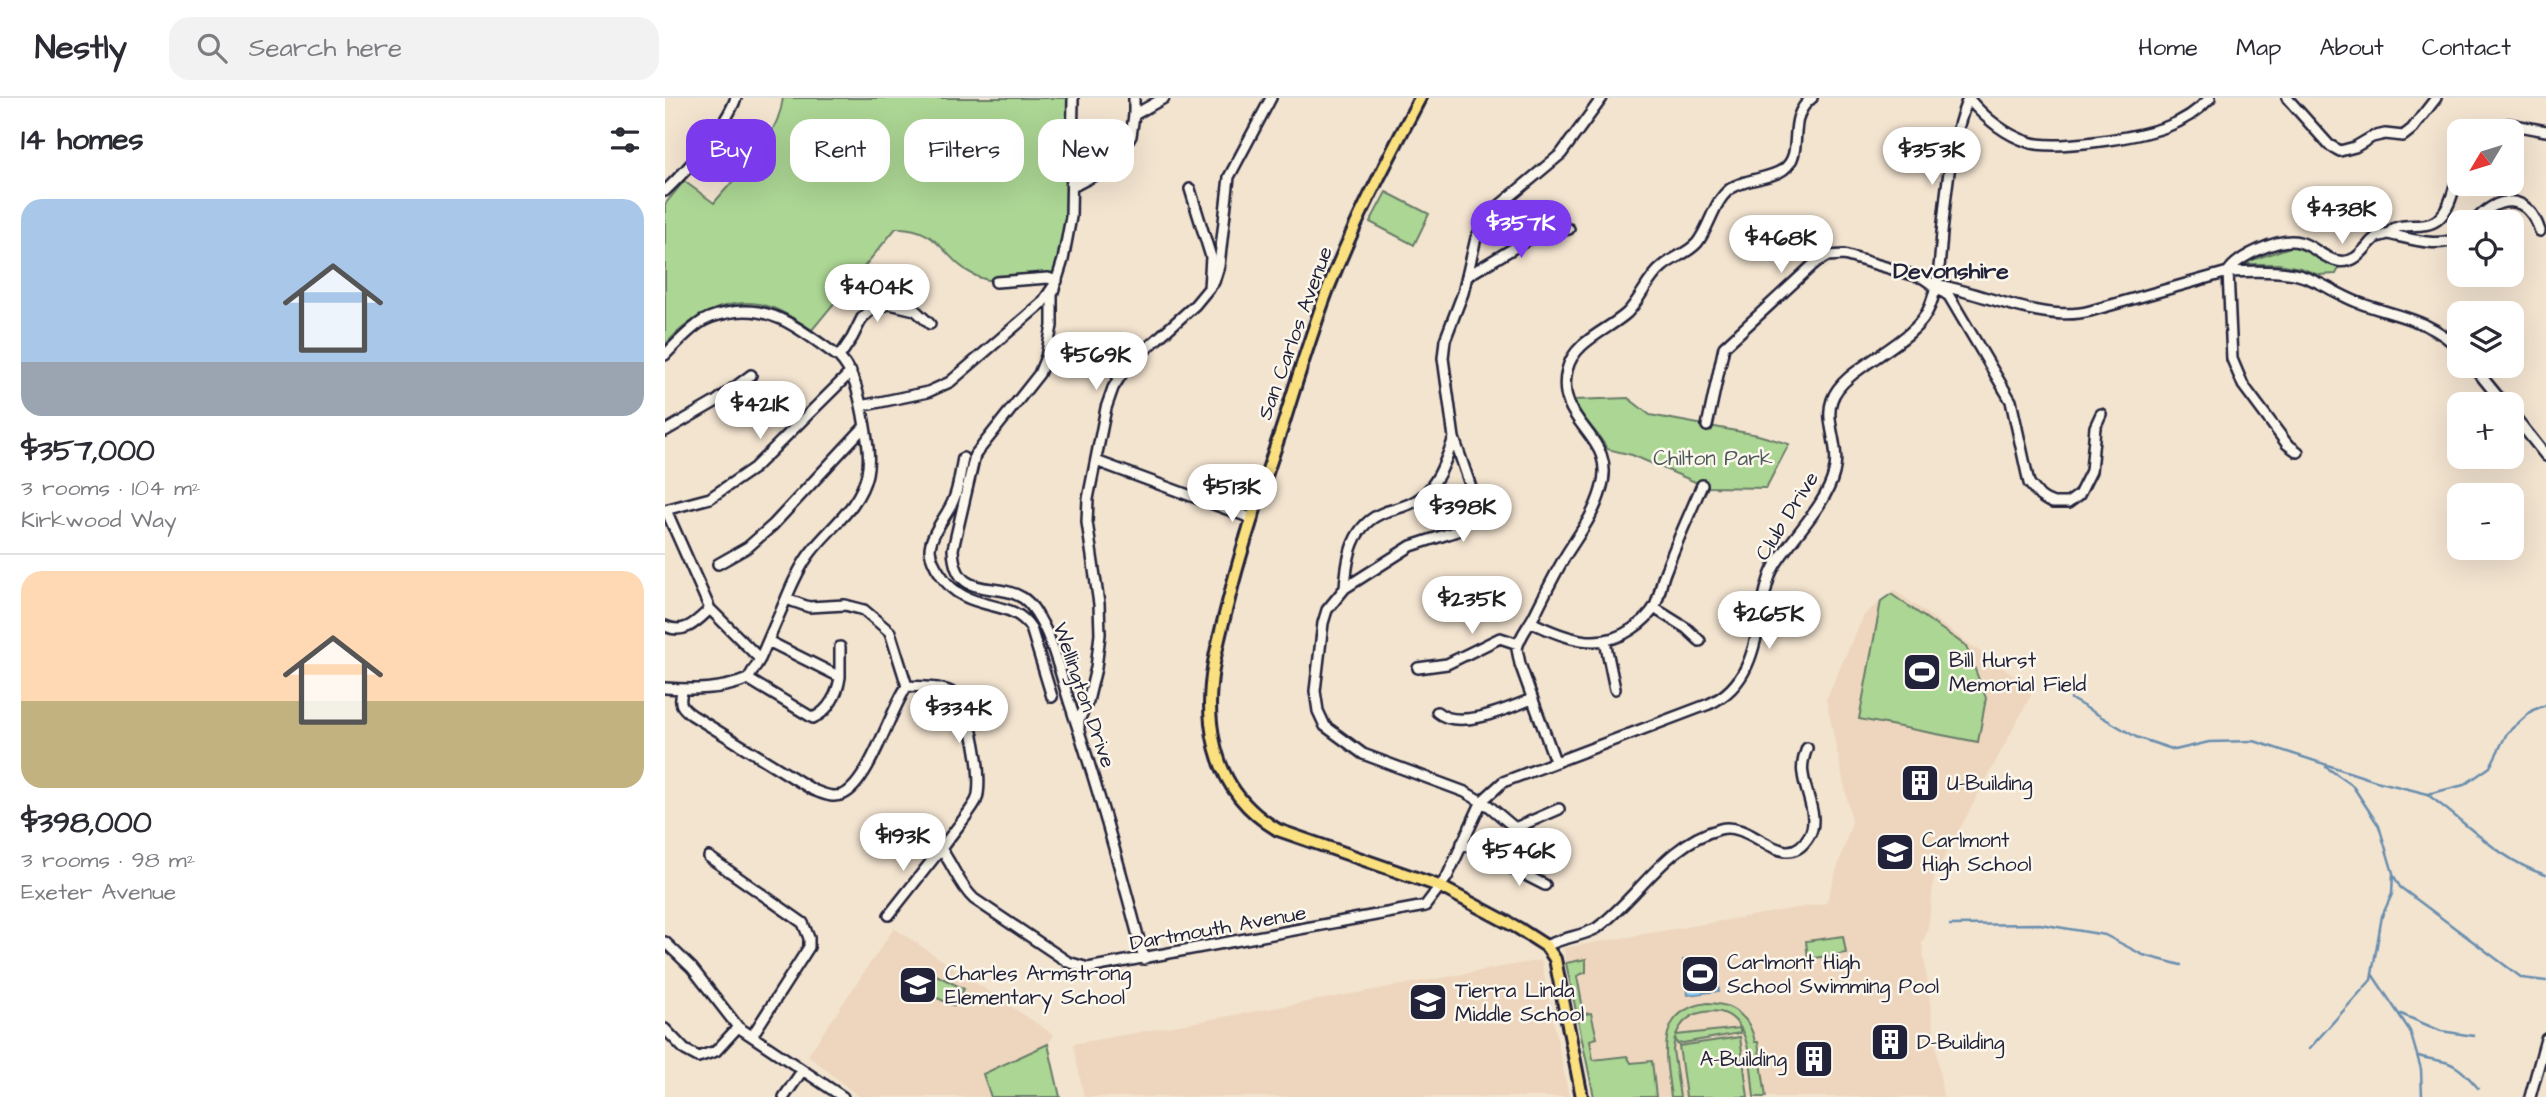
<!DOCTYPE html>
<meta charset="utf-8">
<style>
:root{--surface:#fff;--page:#f2f2f3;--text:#2b2b33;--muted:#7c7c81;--line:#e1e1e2;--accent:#7c3aed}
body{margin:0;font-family:"Architects Daughter",sans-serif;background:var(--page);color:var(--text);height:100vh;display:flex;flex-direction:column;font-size:26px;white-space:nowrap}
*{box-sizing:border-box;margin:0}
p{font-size:23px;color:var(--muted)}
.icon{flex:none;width:38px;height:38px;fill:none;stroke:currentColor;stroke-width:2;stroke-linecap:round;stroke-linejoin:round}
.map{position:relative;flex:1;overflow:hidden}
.side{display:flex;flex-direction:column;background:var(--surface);width:665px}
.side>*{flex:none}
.guide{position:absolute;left:21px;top:21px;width:665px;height:63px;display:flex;gap:14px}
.needle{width:46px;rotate:232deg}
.buttons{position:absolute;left:1782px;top:21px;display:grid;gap:14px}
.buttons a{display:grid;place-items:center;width:77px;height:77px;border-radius:14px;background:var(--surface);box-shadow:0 7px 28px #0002;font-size:35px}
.price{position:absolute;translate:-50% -60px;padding:0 16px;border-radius:24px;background:#fff;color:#222;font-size:23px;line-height:46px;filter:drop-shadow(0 2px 4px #0008)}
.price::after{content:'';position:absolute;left:50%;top:42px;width:21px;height:16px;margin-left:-10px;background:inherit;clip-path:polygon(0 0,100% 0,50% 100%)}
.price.selected{background:var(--accent);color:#fff}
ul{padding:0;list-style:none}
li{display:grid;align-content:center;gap:14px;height:371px;padding:0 21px}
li+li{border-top:2px solid var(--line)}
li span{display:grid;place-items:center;height:217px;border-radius:21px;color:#555}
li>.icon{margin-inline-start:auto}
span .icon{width:126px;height:126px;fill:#fffc;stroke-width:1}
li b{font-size:30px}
h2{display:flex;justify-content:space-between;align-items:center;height:84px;padding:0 21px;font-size:30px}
.tag{padding:0 24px;border-radius:21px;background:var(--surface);box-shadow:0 7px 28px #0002;font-size:24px;line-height:63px}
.tag.selected{background:var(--accent);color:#fff}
header{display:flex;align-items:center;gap:42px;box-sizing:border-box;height:98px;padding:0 35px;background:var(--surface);border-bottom:2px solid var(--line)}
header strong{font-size:33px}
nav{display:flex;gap:38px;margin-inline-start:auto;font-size:24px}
.search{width:490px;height:63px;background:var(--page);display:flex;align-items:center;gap:18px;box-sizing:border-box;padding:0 24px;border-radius:21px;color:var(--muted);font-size:26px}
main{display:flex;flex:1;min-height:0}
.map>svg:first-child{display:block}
</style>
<header>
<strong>Nestly</strong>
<div class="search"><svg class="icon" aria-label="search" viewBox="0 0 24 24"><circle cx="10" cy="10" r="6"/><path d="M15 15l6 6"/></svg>Search here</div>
<nav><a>Home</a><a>Map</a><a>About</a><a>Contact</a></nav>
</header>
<main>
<section class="side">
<h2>14 homes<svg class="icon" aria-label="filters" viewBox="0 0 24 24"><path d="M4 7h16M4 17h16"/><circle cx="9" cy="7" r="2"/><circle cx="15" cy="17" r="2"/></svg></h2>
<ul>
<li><span style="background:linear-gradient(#a9c7e8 75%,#9aa5b1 0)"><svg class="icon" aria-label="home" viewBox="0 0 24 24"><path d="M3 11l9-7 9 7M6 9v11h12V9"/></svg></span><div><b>$357,000</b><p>3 rooms · 104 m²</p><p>Kirkwood Way</p></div></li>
<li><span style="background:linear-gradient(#ffd9b3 60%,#c2b280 0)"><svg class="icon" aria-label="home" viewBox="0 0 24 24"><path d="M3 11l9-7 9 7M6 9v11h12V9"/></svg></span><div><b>$398,000</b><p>3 rooms · 98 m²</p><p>Exeter Avenue</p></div></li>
</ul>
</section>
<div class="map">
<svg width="1881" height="999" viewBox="0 0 1881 999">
<rect width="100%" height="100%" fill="#f3e4d0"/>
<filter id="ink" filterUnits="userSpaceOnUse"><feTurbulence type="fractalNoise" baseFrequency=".0143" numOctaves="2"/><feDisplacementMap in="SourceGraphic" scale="14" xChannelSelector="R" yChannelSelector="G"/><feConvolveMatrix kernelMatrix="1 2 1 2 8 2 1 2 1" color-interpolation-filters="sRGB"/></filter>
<g filter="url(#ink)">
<path fill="#edd6bd" d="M1229,492L1369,592L1269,779L1263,832L1257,845L1278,999H929L898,850L1161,805L1187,724L1161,601L1199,517Z
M229,830L389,937L383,946L318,976L326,999H194L143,957Z
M876,862L904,999H419L408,946Z"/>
<path fill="#acd694" stroke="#677c68" stroke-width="2" d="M118,0H408L407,89L392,183C367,183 335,189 311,178C277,162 276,129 231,130L147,232C134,224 122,215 108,210C68,195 26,217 0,247V106L19,83L49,105C74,74 113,42 118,0Z
M721,94L764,116L749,147L705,124Z
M1628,148L1675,168L1671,176L1654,177L1635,170L1614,166H1576Z
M963,300L985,317L1093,337L1124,346L1101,390L1042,389L967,357L942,351C933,333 917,322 909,302Z
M1226,496L1301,548L1321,600L1313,644L1194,621L1216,503Z
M1178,838L1181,855L1143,861L1141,843Z
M921,861V874L912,878L919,916L926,915L932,940L925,942L928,962L962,958L966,965L987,963L991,999H929L901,865Z
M269,876L299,891L290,908L261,895Z
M1043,905C1068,905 1086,920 1090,944H1093L1101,999H1089C1085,968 1087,905 1039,914C1025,916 1016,925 1011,937L1075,930V935L1012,946L1010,939L1008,952L1015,999H1006C1001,960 988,912 1043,905Z
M1075,939L1083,999H1021L1014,948Z
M383,946L395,999H326L318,976Z"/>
<path fill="#98d6fa" stroke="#698eae" stroke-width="2" d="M1047,858L1054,893L1023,897L1018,862Z"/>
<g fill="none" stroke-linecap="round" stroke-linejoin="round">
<path stroke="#698eae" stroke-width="2.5" d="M1406,601L1471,639L1510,652L1544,644L1589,643L1711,683L1763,696L1799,687L1825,669L1842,635L1868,612L1881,607
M1763,697C1801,724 1835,763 1881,777
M1729,778L1735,789L1857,880L1881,883
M1285,827L1375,826L1440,837L1478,857L1516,867
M1707,876L1745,933L1756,971L1757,999
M1736,916L1776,933L1809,938
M1644,951L1706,882L1717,818L1727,796L1728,775L1714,728L1687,687L1661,669
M1754,958C1762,961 1768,961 1776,963C1793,966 1802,978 1813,990"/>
<g stroke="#22223b" stroke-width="14">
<path id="minor" d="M408,0L406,119L398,162L387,197V228L381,259L374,276L310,357L288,451C290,504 330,482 358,500C367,506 372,516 377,525C390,549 396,579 405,606C433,690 457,776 479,861
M1622,0L1664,47L1675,53L1690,49L1707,39L1720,36L1738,38L1747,31L1771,0
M469,17V0
M1819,33L1844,26L1881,33
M407,89L449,67L466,38L469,17L499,0
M525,91L546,159L544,190
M0,93C23,71 60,30 71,0
M1809,124C1833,97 1862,94 1875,133
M1723,136C1747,141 1770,150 1794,140
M802,178L864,141L904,131
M1274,187C1319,196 1381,225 1425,213L1563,174C1583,173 1603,172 1623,175C1648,178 1669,195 1692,204C1728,218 1767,221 1794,251
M0,257C10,247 20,236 32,227C40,220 51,217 62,215C108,205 138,234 174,259C189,275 194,296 198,317C201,336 206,357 202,376C195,409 165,429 146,454C135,468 128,484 121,501L144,509L180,507L199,512L225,534L242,588C256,589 278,588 289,596C306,607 320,684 311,703C302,719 287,735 276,751C288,767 294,787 309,801L403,864L423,870L760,808L782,779L817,703L838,684L1044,606C1086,587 1090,545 1098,504C1101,492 1103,479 1109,469C1126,440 1161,408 1169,375C1176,349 1159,324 1167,302C1178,268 1250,248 1265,208C1274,185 1275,160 1277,135C1282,86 1285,47 1303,0C1319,19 1339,36 1363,44C1390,53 1473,39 1501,29C1518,23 1533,13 1545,0
M174,259L187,240L197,220L208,210L225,206L250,212L265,226
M1808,268L1839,306
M196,308L263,294L285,284L377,205L392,183L383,180L331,184
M1846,314L1881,358
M1042,328L1059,249L1150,165L1162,158L1179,157L1258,180L1284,198L1346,303L1364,385L1375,398L1381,402L1388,405H1403L1414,397L1426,373L1430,329L1436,316
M0,333L50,304L86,277
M1633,354L1622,346L1578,287L1567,261L1563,174C1573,158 1615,139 1634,144C1648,147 1659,161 1673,163C1694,167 1701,145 1712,139C1715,138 1719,138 1722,136C1727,134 1726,132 1730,130C1744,125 1760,131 1772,122C1786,111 1789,89 1794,73
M298,360C295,374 294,390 288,403C282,418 265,436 265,452C266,462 271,470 276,477C301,517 346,498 366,530L387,599
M431,363L586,420
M0,412L45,400L89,370L186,274
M1,412L45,511L95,561
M53,466L83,449L108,427L199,329
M680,490C682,459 687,426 720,414C732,410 745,408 755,400C774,385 781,361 789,340
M989,510L1021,530L1035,543
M866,524C899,540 934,554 967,531C976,525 985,517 990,508C995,497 996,483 1001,472C1012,443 1025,415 1037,387
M0,528C20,537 31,524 45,511
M940,543L950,591
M753,570L782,566L835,540L853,546
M175,579V549
M83,581L148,620C164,613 173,595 175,579L103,543
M0,590C28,592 57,592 83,581L95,561L121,501
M18,591C13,605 16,609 27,617L148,692C159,696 168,701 179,696C204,684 225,613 242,588
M772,614C794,633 844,610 867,601
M414,630V622L423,603L431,570L435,536L434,506L422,424L423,401L441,310L448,290L461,269L530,207L549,184L554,168L564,79L606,0
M890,663L855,566L852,551C854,539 863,529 869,518C879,498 889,477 901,457C914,436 929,417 936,392C954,336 889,328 902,272C909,243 942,233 962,215C976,201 982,181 997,169C1008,159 1022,156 1032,145C1045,129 1048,104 1065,91C1080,80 1104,82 1119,71C1141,54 1119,21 1147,0
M850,730L894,711
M797,745L880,787
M44,759L138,825L144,840V849L87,938
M842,766L851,746L852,736L850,730L824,708L800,694L698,656L660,628L653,613L650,593L658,525L662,512L680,490L746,448L792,433L807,418L809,398L789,340L778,260L780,242L798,195L811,140L819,125L835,107L896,56L937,0
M224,817L276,751
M0,844L27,870L73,929L178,999
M881,848C898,839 916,839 932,830C974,799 1001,745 1055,731C1088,722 1120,779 1144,738C1155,720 1140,695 1138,676C1136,667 1139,658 1142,650
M0,931L20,952L33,959L51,953L73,929
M119,999L137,973
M1865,999L1881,941"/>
</g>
<g stroke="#22223b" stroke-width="16">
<path id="major" d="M755,0C722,63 689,125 663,191C646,236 632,282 618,327C600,381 581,434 567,489C556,534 541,579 546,625C551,673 572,708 613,732L774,788L853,830L881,848L890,861L917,999"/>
</g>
<use href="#minor" stroke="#fbf7ec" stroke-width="9"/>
<use href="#major" stroke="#fbe080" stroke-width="10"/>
</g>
</g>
<defs>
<g id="stadium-square" transform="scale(2.0125)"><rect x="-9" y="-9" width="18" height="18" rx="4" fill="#22223b" stroke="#fbf7ec"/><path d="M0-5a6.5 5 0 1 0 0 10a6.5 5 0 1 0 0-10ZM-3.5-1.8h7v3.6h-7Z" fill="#fff"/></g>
<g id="building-square" transform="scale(2.0125)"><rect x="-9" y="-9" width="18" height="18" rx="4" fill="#22223b" stroke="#fbf7ec"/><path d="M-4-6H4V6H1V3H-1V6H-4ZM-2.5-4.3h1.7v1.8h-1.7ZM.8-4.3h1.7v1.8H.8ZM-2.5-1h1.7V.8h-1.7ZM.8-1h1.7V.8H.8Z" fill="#fff"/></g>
<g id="school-square" transform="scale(2.0125)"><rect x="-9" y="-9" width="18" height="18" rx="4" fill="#22223b" stroke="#fbf7ec"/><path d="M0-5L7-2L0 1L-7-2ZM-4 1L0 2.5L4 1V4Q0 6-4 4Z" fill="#fff"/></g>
</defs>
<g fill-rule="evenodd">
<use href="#stadium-square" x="1257" y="574"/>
<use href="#building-square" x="1255" y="685"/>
<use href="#school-square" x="1230" y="754"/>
<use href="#stadium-square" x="1035" y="876"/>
<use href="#school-square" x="253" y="887"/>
<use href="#school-square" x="763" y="904"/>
<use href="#building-square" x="1225" y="944"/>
<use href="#building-square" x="1149" y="961"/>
</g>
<g text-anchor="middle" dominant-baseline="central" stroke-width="5" stroke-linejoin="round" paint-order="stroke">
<g font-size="21" fill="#22223b" stroke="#fbf7ec">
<text transform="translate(630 235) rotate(-70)">San Carlos Avenue</text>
<text transform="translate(1122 418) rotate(-58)">Club Drive</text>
<text transform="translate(419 597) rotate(71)">Wellington Drive</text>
<text transform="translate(553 830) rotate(-10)">Dartmouth Avenue</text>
</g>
<g font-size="21" fill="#4b5856" stroke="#fbf7ec">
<text x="1048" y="360">Chilton Park</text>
</g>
<g font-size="21" fill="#22223b" stroke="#fbf7ec" text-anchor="start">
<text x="1284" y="562">Bill Hurst<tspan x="1284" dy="24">Memorial Field</tspan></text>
<text x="1282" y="685">U-Building</text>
<text x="1257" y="742">Carlmont<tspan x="1257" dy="24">High School</tspan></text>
<text x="1062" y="864">Carlmont High<tspan x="1062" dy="24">School Swimming Pool</tspan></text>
<text x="280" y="875">Charles Armstrong<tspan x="280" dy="24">Elementary School</tspan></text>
<text x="790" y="892">Tierra Linda<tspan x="790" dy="24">Middle School</tspan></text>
<text x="1252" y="944">D-Building</text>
<text x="1122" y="961" text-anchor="end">A-Building</text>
</g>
<g font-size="23" font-weight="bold" fill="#22223b" stroke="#fbf7ec">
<text x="1286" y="173">Devonshire</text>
</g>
</g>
</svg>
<div class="buttons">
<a><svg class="needle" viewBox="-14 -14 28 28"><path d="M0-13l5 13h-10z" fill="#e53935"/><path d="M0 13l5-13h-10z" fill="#7c7c81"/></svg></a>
<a><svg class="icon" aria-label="locate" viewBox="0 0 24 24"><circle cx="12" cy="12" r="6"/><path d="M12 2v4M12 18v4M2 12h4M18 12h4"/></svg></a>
<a><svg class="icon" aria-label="layers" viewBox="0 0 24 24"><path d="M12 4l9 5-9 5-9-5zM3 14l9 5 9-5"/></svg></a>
<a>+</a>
<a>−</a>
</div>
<b class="price" style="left:1267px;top:89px">$353K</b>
<b class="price" style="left:1677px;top:148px">$438K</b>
<b class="price selected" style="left:856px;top:162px">$357K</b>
<b class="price" style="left:1116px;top:177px">$468K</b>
<b class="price" style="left:212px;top:226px">$404K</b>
<b class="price" style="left:431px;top:294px">$569K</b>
<b class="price" style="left:95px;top:343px">$421K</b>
<b class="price" style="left:567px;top:426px">$513K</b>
<b class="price" style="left:798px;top:446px">$398K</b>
<b class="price" style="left:807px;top:538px">$235K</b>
<b class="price" style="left:1104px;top:553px">$265K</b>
<b class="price" style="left:294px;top:647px">$334K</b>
<b class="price" style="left:238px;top:775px">$193K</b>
<b class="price" style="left:854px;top:790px">$546K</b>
<div class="guide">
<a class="tag selected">Buy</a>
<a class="tag">Rent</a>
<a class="tag">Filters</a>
<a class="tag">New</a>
</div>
</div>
</main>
